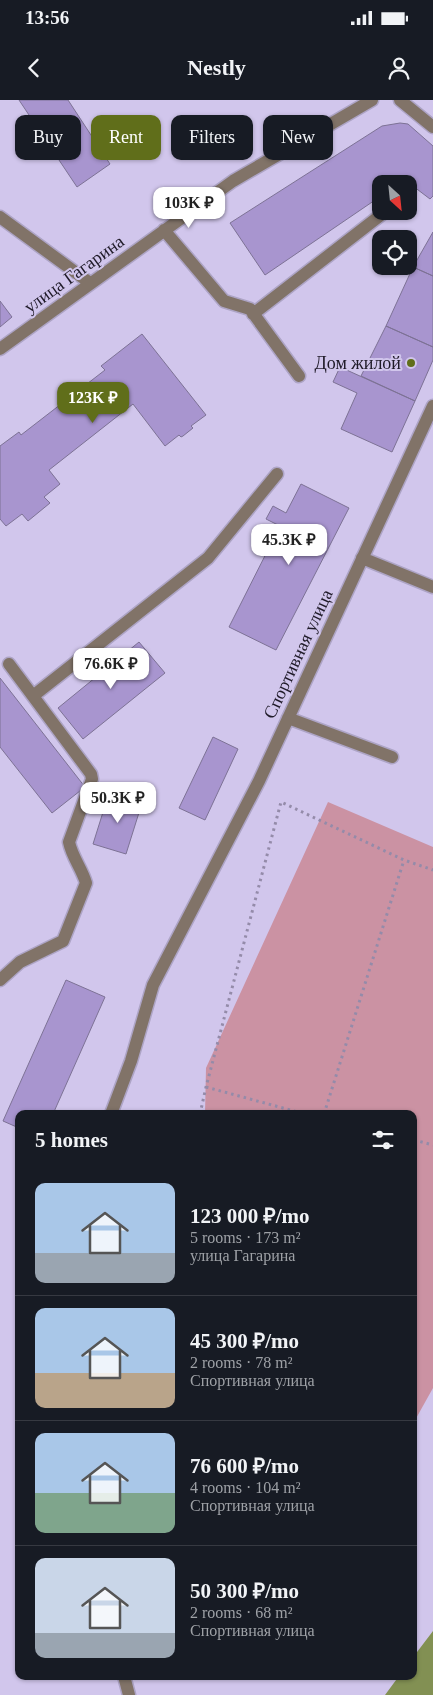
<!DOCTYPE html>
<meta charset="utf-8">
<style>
:root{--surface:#171b24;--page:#242831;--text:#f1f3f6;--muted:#9ea1a6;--line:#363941;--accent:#606e1a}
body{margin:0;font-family:"Times New Roman",serif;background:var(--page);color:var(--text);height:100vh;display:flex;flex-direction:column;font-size:19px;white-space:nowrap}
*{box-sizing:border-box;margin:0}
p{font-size:16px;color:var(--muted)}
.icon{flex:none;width:28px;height:28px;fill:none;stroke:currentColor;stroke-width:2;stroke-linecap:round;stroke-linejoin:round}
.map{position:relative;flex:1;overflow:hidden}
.panel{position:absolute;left:15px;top:1010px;width:402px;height:570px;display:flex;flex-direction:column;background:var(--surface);border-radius:10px;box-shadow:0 1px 4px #0004}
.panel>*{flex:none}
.hud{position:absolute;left:15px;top:15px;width:404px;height:45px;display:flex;gap:10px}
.needle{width:32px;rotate:153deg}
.fabs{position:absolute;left:372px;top:75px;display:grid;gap:10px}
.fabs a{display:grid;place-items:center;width:45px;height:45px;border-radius:10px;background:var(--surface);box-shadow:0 1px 4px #0004;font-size:25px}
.price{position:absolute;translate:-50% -42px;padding:0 11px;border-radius:10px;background:#fff;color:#222;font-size:16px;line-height:32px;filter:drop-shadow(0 1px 2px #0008)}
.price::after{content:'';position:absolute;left:50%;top:30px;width:15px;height:11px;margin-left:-8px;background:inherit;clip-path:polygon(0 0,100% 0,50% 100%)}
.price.on{background:var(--accent);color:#fff}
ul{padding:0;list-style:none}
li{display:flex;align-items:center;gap:15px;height:125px;padding:0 20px}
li+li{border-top:1px solid var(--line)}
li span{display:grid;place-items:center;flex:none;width:140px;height:100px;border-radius:10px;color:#555}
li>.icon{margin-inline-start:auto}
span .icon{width:60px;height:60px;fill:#fffc;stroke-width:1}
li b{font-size:21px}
h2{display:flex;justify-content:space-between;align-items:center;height:60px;padding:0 20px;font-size:21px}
.tag{padding:0 18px;border-radius:10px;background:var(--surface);box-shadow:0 1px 4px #0004;font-size:18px;line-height:45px}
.tag.on{background:var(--accent);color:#fff}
.status{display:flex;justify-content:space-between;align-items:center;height:35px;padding:0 25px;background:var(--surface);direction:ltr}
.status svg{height:14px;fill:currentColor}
header{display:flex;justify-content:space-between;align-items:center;height:65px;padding:0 20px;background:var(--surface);font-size:22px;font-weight:800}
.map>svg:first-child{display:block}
</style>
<div class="status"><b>13:56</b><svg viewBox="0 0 49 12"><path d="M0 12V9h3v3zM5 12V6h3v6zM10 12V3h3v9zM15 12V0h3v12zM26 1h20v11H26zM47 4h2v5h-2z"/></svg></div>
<header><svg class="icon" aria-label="back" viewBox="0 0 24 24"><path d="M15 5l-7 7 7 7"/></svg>Nestly<svg class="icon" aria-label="person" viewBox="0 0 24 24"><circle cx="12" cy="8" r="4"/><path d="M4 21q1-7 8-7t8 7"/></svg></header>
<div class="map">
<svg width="433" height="1595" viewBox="0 0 433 1595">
<rect width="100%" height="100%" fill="#d1c6ec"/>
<path fill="#cb92a3" d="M328,702L433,747V1288L414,1322V1014H205L206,968Z"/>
<path fill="#829053" d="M433,1531V1595H385L399,1576H414V1556Z"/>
<path fill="#a895cf" stroke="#7d7295" d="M19,0H68L110,64L77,87Z
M400,23L408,24L433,46V96L430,99L405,80L399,84H381V96L265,175L230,123L382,26Z
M433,132V176L413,167Z
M413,167L433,176V247L386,226Z
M0,201L12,217L0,227Z
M386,226L433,247V260L415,301L361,276Z
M142,234L206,315L191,326L193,328L183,336L181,337L179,335L165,346L133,304L49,370L60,384L44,397L50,403L28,421L22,414L6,426L0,419V346L19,332L21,335L105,270L101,266Z
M340,267L415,301L392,352L341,329L357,293L333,282Z
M301,384L349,408L276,550L229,527L280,426L266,419L273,406L286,413Z
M139,542L165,573L83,639L58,608Z
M0,578L85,687L52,713L0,647Z
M213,637L238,649L205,720L179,708Z
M109,693L142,703L126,754L93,744Z
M66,880L105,897L53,1014H19V1028L3,1021Z"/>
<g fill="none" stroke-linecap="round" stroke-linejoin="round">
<g stroke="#ada4c5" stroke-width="15">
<path id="minor" d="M400,0L433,27
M0,117L90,183
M164,130L224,201L250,209L299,276
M253,214L386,111
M0,249L233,81L372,0
M362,458L433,487
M33,596L208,458L277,374
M288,618L392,657
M0,880L20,862L63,841L86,783C82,769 72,757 69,742L92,679L91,674L9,564
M111,1014L131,961L153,885L259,681L433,306
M124,1576L129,1595"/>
</g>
<path stroke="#948ba9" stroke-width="3" stroke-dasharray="2.5 4" stroke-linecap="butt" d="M206,987L305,1014
M200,1014L206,987L281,702L404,760L433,770
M324,1014L404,760
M414,1040L433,1045"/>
<use href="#minor" stroke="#817368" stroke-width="12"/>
</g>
<circle fill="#606e1a" stroke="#d1c6ec" stroke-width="2" cx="411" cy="263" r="5"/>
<g text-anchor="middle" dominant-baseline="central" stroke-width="4" stroke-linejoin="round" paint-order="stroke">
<g font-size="18" fill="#1f1a28" stroke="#d1c6ec">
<text transform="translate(74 174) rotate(-36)">улица Гагарина</text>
<text transform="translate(298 554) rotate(-65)">Спортивная улица</text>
</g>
<g font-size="18" fill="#1f1a28" stroke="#d1c6ec" text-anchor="end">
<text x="401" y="263">Дом жилой</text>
</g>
</g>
</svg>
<div class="fabs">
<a><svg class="needle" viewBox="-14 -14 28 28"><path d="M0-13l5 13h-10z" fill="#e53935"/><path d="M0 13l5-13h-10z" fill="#9ea1a6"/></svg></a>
<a><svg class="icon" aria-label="locate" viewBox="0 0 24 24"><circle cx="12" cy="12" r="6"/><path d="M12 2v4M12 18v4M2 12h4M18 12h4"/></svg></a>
</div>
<b class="price" style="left:189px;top:129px">103K ₽</b>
<b class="price on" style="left:93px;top:324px">123K ₽</b>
<b class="price" style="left:289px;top:466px">45.3K ₽</b>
<b class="price" style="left:111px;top:590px">76.6K ₽</b>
<b class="price" style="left:118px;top:724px">50.3K ₽</b>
<div class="hud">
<a class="tag">Buy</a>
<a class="tag on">Rent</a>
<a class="tag">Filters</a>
<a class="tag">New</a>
</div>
<section class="panel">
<h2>5 homes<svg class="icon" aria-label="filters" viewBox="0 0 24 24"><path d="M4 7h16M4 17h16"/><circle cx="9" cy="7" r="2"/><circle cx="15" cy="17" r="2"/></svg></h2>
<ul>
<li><span style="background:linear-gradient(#a9c7e8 70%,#9aa5b1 0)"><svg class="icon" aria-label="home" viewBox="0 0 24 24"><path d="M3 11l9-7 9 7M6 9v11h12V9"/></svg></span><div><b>123 000 ₽/mo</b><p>5 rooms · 173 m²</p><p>улица Гагарина</p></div></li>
<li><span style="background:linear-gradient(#a9c7e8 65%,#b9a48a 0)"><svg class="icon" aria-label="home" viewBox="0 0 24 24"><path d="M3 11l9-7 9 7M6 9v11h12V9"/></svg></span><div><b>45 300 ₽/mo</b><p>2 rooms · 78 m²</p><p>Спортивная улица</p></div></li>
<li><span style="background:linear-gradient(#a9c7e8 60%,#7fa58c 0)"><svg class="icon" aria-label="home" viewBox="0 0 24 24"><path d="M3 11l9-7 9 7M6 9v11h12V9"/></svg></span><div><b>76 600 ₽/mo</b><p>4 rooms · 104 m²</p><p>Спортивная улица</p></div></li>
<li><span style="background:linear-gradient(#c9d6e8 75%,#9aa5b1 0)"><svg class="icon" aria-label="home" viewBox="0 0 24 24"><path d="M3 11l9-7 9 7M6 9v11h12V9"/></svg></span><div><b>50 300 ₽/mo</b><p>2 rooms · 68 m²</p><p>Спортивная улица</p></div></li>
</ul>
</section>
</div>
